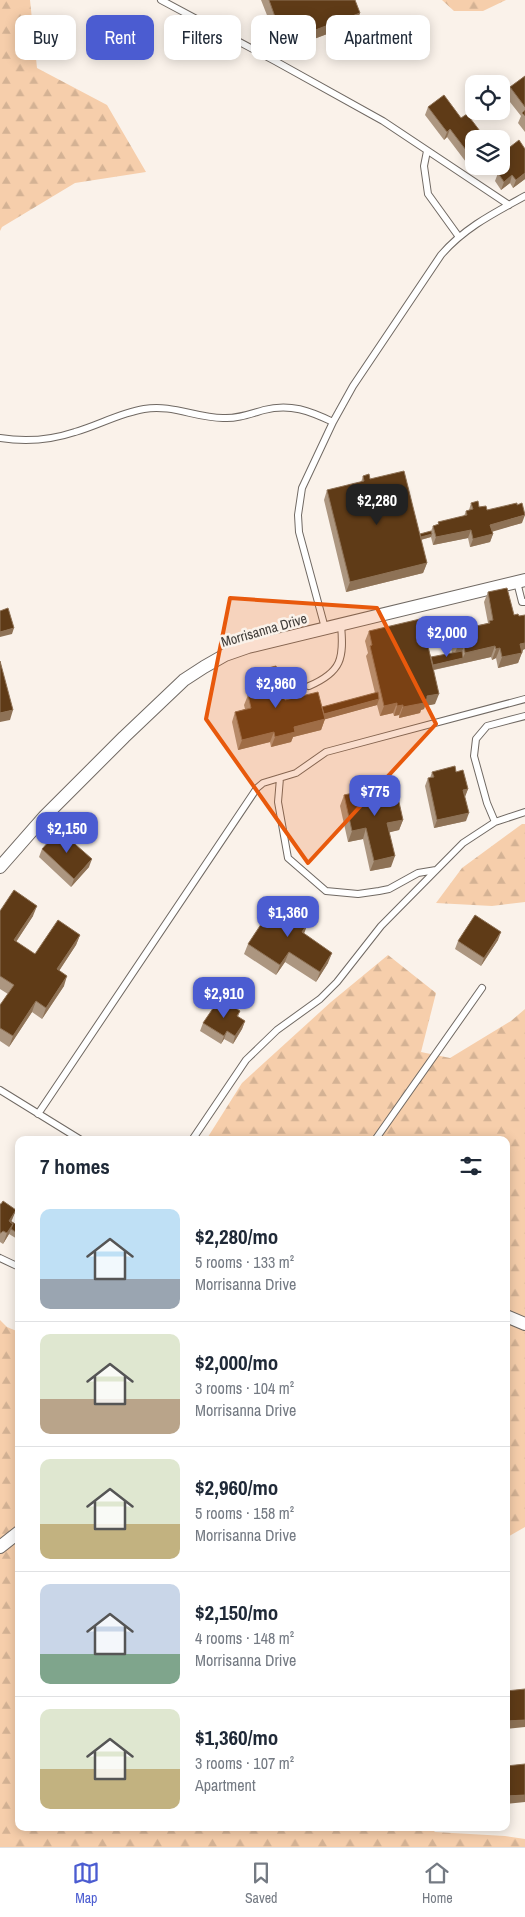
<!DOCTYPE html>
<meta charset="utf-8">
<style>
:root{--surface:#fff;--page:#f2f2f3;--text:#1f2937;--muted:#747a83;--line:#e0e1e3;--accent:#4b5cd1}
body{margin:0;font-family:"Archivo Narrow",sans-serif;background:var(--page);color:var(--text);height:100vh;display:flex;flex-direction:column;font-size:19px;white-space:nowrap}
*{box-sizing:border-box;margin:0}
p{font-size:16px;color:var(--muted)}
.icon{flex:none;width:28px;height:28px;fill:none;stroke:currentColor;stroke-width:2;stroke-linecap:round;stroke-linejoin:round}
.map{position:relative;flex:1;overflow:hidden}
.drawer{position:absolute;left:15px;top:1136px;width:495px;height:695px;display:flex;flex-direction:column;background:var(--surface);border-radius:10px;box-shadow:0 2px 12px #0003}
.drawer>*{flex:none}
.guide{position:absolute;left:15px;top:15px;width:495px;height:45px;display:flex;gap:10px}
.buttons{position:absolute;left:465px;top:75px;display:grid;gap:10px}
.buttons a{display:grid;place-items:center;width:45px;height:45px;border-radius:10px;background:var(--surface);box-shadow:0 2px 12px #0003;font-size:25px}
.price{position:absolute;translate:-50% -42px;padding:0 11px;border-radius:10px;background:var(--accent);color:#fff;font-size:16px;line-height:32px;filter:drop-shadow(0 1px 2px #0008)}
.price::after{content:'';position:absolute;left:50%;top:30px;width:15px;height:11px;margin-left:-8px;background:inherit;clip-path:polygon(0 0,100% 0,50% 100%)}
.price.selected{background:#222;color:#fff}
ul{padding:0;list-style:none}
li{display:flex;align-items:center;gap:15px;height:125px;padding:0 25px}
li+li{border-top:1px solid var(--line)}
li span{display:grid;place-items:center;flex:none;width:140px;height:100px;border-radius:10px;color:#555}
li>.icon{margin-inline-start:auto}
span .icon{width:60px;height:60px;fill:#fffc;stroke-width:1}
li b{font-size:21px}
h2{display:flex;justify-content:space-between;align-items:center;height:60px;padding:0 25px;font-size:21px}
.chip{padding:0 18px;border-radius:10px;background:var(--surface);box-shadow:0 2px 12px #0003;font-size:18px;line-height:45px}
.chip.selected{background:var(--accent);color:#fff}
.tabs{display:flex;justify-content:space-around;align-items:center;height:70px;border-top:1px solid var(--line);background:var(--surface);font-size:14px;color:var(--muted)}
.tabs a{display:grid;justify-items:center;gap:2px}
.tabs .selected{color:var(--accent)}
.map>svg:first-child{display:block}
</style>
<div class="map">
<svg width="525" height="1847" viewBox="0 0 525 1847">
<defs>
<pattern id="forest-firs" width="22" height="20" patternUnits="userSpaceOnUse" patternTransform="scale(1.25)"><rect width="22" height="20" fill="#f6ceab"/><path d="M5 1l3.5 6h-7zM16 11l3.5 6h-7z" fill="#d4b294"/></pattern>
</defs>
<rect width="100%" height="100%" fill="#faf2ea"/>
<path fill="url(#forest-firs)" d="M0,0H30L37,68L107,105L146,172L75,183L2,227L0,231Z
M442,0H506L483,11H454Z
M522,824H525V902L492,906L436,903L462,868Z
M388,955L436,993L421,1052L450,1058L511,1021L525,1009V1527L506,1538V1140H206L242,1083L331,1002Z
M0,1320L7,1327L19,1332V1828H431L435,1832L505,1836L525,1839V1847H0Z"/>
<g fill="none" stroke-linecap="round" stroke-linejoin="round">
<g stroke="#706963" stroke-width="8">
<path id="lane" d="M161,0L275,61L383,121L509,205
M427,151L424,166L428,194L459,237
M0,438C25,442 51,440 75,432C99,425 120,413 144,409C172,404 196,418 223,418C237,419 250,414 264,410C290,403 310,411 333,422
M517,582L522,602H525
M325,628L299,532L298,515L302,488L333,422L353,386L441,255C464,228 494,213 525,196
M309,686C342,672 344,658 341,625
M280,778L278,802L288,858L326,891L358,894L379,891L389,889L418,873L436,870
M495,822L487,803L474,756L476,739L487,726L525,716
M0,1090L81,1140
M38,1114L257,788L263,783L296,773L326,752L525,699
M192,1140L246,1060L277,1030L320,999L337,982L381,926L463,843L495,822L525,812
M375,1140L482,988
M0,1258L19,1267"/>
</g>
<g stroke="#706963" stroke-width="14">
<path id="street" d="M0,867L44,817L124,737L184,680L204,667L225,655L248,647L525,580
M506,1316L525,1324
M0,1547L19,1532"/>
</g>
<use href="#lane" stroke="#fff" stroke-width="6"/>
<use href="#street" stroke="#fff" stroke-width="12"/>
</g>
<path fill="#ac9680" d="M261,0H355L360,13L356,23L285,50L280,37L276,38Z
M525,76V132L518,123L521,116L506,97L510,87Z
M428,107L474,139V162L469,166L447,137L444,140L425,115Z
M501,154L525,179L513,188L510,183L501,190L495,181L498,173L500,171L497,166H501Z
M363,476L370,479L420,534L431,531L433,526L438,525V522L464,516L466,511L469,510L471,503L479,507L522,523L492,531L493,534L490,542L470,547L468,538L433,545L431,537L421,540L427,563L423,573L346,592L324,500L327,490L361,482Z
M488,592L523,650L518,663L498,668L496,658L492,660L491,657L434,670L435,704L425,706L424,709L421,710L420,713L399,718V715L394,716L393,713L380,716L377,705L325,719L321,730L293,737L291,742L271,747L270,742L238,750L232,722L235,712L245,709L244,705L248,695L252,694L249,683L253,672L285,700L322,707L375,693L366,656L368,653L365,641L369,631L424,634L431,657L452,653L449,641L453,631L488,623L484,602Z
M432,772H456L468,789L465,796L466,821L434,828L425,786L428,778H430Z
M344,795L403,820L399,830L389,832L391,867L370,871L363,839L348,842L340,806Z
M42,849L89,867L71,887L39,857Z
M0,911L33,916L16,942L35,954L80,935L76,945L59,971L64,986L42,1019L32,1012L9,1047L0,1041V1005L8,994L0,989Z
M305,931L304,934L328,963L316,982L285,962L276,975L244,954L248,944Z
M498,940L481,966L455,949L458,941Z
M240,1011L238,1017L245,1021L242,1029L233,1044L224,1039L221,1044L200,1031L203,1023Z
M0,1204L16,1210L11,1221L19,1226V1240L9,1234L3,1244L0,1242Z"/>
<path fill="#8e7256" d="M360,13L356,23L285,50L289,40Z
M283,26L280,37L276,38L279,28Z
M450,129L447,137L444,140L447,132Z
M474,156V162L469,166L472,158Z
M525,173V179L513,188L516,180Z
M512,175L510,183L501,190L504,182Z
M525,515L522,523L488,533L490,525Z
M471,530L468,538L433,545L436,537Z
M432,534L431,537L416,541L417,538Z
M493,534L490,542L470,547L473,539Z
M427,563L423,573L346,592L350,582Z
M14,628L12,634L0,637V632Z
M525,640V649L523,650L518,663L498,668L502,657Z
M464,646L460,657L453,658L457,648Z
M495,646L491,657L428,671L430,666L463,658L465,653Z
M500,648L496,658L492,660L496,649Z
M439,694L435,704L425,706L424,709L421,710L420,713L399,718L403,707L427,696Z
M379,699L377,705L319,721L321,715Z
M397,703L393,713L380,716L384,706Z
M403,705L399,715L394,716L397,706Z
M13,710L10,720L0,722V713Z
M325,719L321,730L293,737L291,742L271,747L275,737L294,727Z
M274,732L270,742L238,750L242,740Z
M468,789L465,797L463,790Z
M469,813L466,821L434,828L437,820Z
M403,820L399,830L383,834L387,823Z
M366,828L363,839L348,842L352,831Z
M395,856L391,867L370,871L374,861Z
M92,859L89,867L71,887L74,879Z
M37,906L33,916L10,951L14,940Z
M309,921L305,931L298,943L302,932Z
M501,932L498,940L481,966L484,958Z
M80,935L76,945L53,980L57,969Z
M289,952L285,962L276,975L280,965Z
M332,953L328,963L316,982L320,972Z
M67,976L64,986L42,1019L46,1008Z
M36,1001L32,1012L9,1047L13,1036Z
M245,1021L242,1029L233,1044L235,1036Z
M227,1031L224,1039L221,1044L224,1036Z
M16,1210L12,1220L8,1227L9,1221Z
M13,1224L9,1234L3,1244L7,1233Z
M525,1720V1727L506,1729V1721Z
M525,1795V1802L506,1804V1796Z"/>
<path fill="#5f3b17" stroke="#8e7256" d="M269,0H355L360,13L289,40L283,26L279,28Z
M525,76V107L510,87Z
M444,95L461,118L467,114L486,139H474V156L472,158L450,129L447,132L428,107Z
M525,110V116L522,113Z
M519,140L525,149V173L516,180L512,175L504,182L498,173L506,167L501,160V154Z
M404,471L427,563L350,582L327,490L364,481L363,476L369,474L370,479Z
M478,501L479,507L486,506L487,510L517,503V505L522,503L525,515L490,525L493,534L473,539L471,530L436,537L433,526L439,524L438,522L467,515L466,511L473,509L471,503Z
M431,531L432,534L421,537L420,534Z
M507,588L514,615L518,614L519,616L525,615V643L520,644L522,653L502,657L500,648L496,649L495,646L465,653L464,646L457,648L453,631L490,623L489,621L493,620L488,592Z
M8,608L14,628L0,632V611Z
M420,619L424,634L425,633L439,694L427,696V699L423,700L424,703L403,707V705L397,706V703L384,706L370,646L372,645L369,631Z
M462,651L463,658L433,665L431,657Z
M0,661L13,710L0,713Z
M276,666L285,700L318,692L325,719L294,727L295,732L275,737L274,732L242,740L235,712L251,708L248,695L257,693L253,672Z
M378,692L379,699L324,714L322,707Z
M455,766L456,772L463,770L468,789L463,790L469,813L437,820L428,778L434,777L432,772Z
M395,784L403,820L387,823L395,856L374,861L366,828L352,831L344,795Z
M59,830L92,859L74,879L42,849Z
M14,890L37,906L14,940L35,954L58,920L80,935L57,969L67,976L46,1008L36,1001L13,1036L0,1028V1005L14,985L0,976V911Z
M277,900L309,921L302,932L332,953L320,972L289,952L280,965L248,944Z
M475,915L501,932L484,958L458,941Z
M220,998L240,1011L237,1016L245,1021L235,1036L227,1031L224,1036L203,1023Z
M3,1201L16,1210L9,1221L13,1224L7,1233L3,1231L1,1233H0V1204H1Z
M10,1221L19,1226V1234L11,1229L13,1224L10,1222Z
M525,1689V1720L506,1721V1691Z
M525,1764V1795L506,1796V1766Z"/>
<path fill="#e8590c" fill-opacity="0.2" stroke="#e8590c" stroke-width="4" stroke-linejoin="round" d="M230,598L377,608L436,724L308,863L206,719Z"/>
<g text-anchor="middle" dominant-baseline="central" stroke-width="5" stroke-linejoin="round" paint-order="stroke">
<g font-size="14" fill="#3e3b38" stroke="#faf2ea">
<text transform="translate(264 630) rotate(-16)">Morrisanna Drive</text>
</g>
</g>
</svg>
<div class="buttons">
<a><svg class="icon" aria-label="locate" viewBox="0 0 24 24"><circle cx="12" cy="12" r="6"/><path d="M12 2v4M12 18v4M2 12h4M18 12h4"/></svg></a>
<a><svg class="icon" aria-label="layers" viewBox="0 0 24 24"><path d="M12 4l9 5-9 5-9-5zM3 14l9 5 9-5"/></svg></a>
</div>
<b class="price selected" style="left:377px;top:526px">$2,280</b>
<b class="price" style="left:447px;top:658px">$2,000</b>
<b class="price" style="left:276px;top:709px">$2,960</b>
<b class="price" style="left:375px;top:817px">$775</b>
<b class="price" style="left:67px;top:854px">$2,150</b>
<b class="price" style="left:288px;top:938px">$1,360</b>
<b class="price" style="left:224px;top:1019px">$2,910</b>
<div class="guide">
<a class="chip">Buy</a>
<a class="chip selected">Rent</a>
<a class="chip">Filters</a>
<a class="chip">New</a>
<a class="chip">Apartment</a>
</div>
<section class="drawer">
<h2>7 homes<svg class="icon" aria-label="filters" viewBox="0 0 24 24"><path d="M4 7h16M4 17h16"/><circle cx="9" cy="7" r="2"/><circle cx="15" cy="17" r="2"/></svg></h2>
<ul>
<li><span style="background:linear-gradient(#bfe0f5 70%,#9aa5b1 0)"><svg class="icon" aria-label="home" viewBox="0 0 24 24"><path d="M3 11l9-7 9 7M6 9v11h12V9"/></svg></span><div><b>$2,280/mo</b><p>5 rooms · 133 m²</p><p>Morrisanna Drive</p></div></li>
<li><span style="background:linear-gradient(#dfe7d0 65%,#b9a48a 0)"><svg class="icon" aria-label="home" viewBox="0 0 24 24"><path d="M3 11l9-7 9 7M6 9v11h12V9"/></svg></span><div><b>$2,000/mo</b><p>3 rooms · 104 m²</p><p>Morrisanna Drive</p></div></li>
<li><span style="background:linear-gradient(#dfe7d0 65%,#c2b280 0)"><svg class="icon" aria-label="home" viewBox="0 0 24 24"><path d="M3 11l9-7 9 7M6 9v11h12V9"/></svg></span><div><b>$2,960/mo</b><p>5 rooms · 158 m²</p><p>Morrisanna Drive</p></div></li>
<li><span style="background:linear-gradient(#c9d6e8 70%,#7fa58c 0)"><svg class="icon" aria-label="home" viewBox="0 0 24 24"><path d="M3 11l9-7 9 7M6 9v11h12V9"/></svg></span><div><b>$2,150/mo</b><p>4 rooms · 148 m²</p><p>Morrisanna Drive</p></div></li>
<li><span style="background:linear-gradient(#dfe7d0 60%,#c2b280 0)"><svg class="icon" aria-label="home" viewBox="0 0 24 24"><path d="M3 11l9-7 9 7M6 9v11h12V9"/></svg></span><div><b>$1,360/mo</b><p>3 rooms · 107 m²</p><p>Apartment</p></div></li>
</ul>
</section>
</div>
<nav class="tabs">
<a class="selected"><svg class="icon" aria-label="map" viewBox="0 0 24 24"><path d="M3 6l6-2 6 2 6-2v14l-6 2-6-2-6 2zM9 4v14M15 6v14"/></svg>Map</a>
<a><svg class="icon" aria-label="saved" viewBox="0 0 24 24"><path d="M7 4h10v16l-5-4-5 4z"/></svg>Saved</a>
<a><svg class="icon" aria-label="home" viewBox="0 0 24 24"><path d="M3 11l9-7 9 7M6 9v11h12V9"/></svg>Home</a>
</nav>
